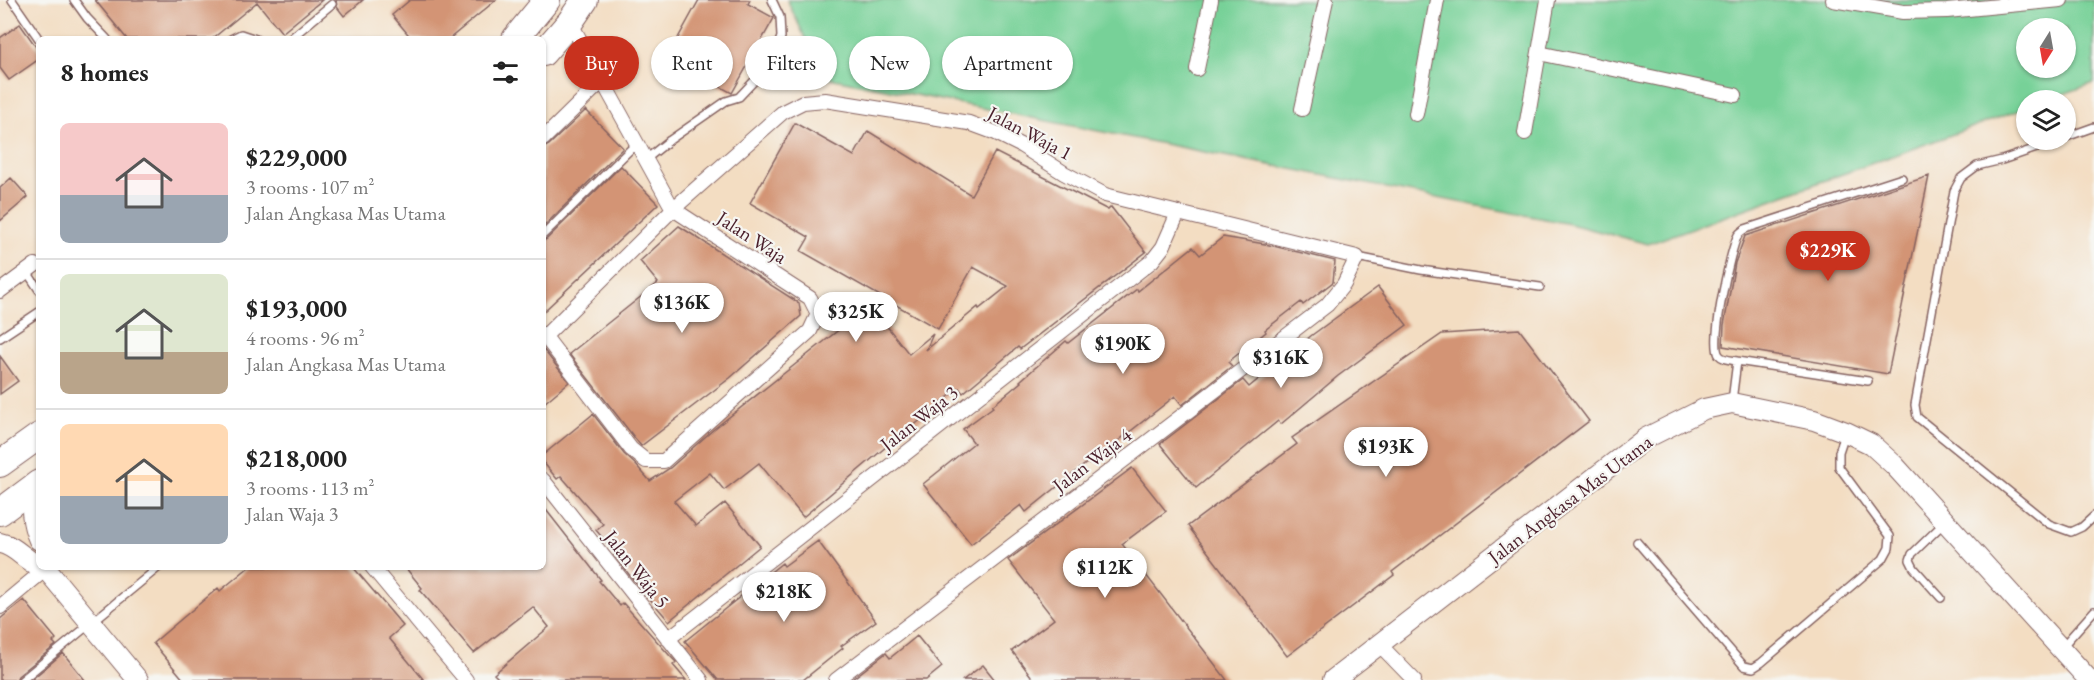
<!DOCTYPE html>
<meta charset="utf-8">
<style>
:root{--surface:#fff;--page:#f6f6f6;--text:#222;--muted:#767676;--line:#e0e0e0;--accent:#c8321e}
body{margin:0;font-family:"EB Garamond",serif;background:var(--page);color:var(--text);height:100vh;display:flex;flex-direction:column;font-size:22px;white-space:nowrap}
*{box-sizing:border-box;margin:0}
p{font-size:20px;color:var(--muted)}
.icon{flex:none;width:33px;height:33px;fill:none;stroke:currentColor;stroke-width:2;stroke-linecap:round;stroke-linejoin:round}
.map{position:relative;flex:1;overflow:hidden}
.sheet{position:absolute;left:36px;top:36px;width:510px;height:534px;display:flex;flex-direction:column;background:var(--surface);border-radius:9px;box-shadow:0 2px 4px #0004}
.sheet>*{flex:none}
.hud{position:absolute;left:564px;top:36px;width:570px;height:54px;display:flex;gap:12px}
.needle{width:39px;rotate:191deg}
.controls{position:absolute;left:2016px;top:18px;display:grid;gap:12px}
.controls a{display:grid;place-items:center;width:60px;height:60px;border-radius:50%;background:var(--surface);box-shadow:0 2px 4px #0004;font-size:30px}
.price{position:absolute;translate:-50% -51px;padding:0 14px;border-radius:21px;background:#fff;color:#222;font-size:20px;line-height:39px;filter:drop-shadow(0 2px 3px #0008)}
.price::after{content:'';position:absolute;left:50%;top:36px;width:18px;height:14px;margin-left:-9px;background:inherit;clip-path:polygon(0 0,100% 0,50% 100%)}
.price.on{background:var(--accent);color:#fff}
ul{padding:0;list-style:none}
li{display:flex;align-items:center;gap:18px;height:150px;padding:0 24px}
li+li{border-top:2px solid var(--line)}
li span{display:grid;place-items:center;flex:none;width:168px;height:120px;border-radius:9px;color:#555}
li>.icon{margin-inline-start:auto}
span .icon{width:72px;height:72px;fill:#fffc;stroke-width:1}
li b{font-size:26px}
h2{display:flex;justify-content:space-between;align-items:center;height:72px;padding:0 24px;font-size:26px}
.pill{padding:0 21px;border-radius:27px;background:var(--surface);box-shadow:0 2px 4px #0004;font-size:21px;line-height:54px}
.pill.on{background:var(--accent);color:#fff}
.map>svg:first-child{display:block}
</style>
<div class="map">
<svg width="2094" height="680" viewBox="0 0 2094 680">
<rect width="100%" height="100%" fill="#f6f6f2"/>
<filter id="ink" filterUnits="userSpaceOnUse"><feTurbulence type="fractalNoise" baseFrequency=".0167" numOctaves="2"/><feDisplacementMap in="SourceGraphic" scale="12" xChannelSelector="R" yChannelSelector="G"/><feConvolveMatrix kernelMatrix="1 2 1 2 8 2 1 2 1" color-interpolation-filters="sRGB"/></filter>
<filter id="wash" filterUnits="userSpaceOnUse"><feTurbulence type="fractalNoise" baseFrequency=".008" numOctaves="4" result="noise"/><feDisplacementMap in="SourceGraphic" scale="24" xChannelSelector="R" yChannelSelector="G"/><feGaussianBlur stdDeviation="1.35" result="paint"/><feColorMatrix in="noise" values="0 0 0 0 0 0 0 0 0 0 0 0 0 0 0 0 0 1.4 0 .05"/><feComposite in="paint" operator="in"/></filter>
<g filter="url(#wash)">
<rect width="100%" height="100%" fill="#f3ddc2"/>
<path fill="#77d198" stroke="#607862" stroke-width="1.5" fill-rule="evenodd" d="M787,0H2094V83L2047,100H2026V108L1648,244L1570,224L824,77ZM2026,28H2066V68H2026Z"/>
<g id="blocks">
<path fill="#d39475" d="M95,0H322L282,33L257,2L212,39H127Z
M336,0H363L344,16L337,7Z
M410,0H496L449,39H412L392,15Z
M699,0H750L748,4L774,18L732,93L667,58Z
M20,24L39,51V59L9,80L0,68V38Z
M586,110L623,148L543,227V148L549,145Z
M795,123L854,156L868,131L971,195L995,152L1108,210L1111,207L1146,252L1020,349L1018,347L963,393L959,388L894,442L893,441L803,517L759,463L724,490L710,473L674,501L696,526L725,503L760,546L669,621L631,577L614,555L616,554L596,530L603,524L561,476L557,479L543,462V455L593,414L624,454L636,465L650,481L670,468L714,429L870,305L909,354L933,334L926,350L978,307L979,309L1008,286L973,267L938,329L801,251L809,237L750,203Z
M621,166L658,204L543,312V241L547,239Z
M1929,176L1888,374L1723,346L1724,325L1735,263L1745,236Z
M11,178L28,197L0,221V188Z
M679,226L799,303L801,316L730,378L641,446L569,354L658,283L640,261Z
M1223,237L1265,244L1335,261L1333,282L1303,305L1301,302L1265,330L1266,332L1228,362L1232,366L1182,405L1175,396L1089,464L1088,462L1026,512L1021,505L971,544L923,484L974,443L963,429L993,407L992,406L1021,382L1020,381L1066,341L1068,343L1137,289L1138,291L1193,247L1200,255Z
M1378,287L1407,325L1338,376L1281,424L1278,421L1196,488L1160,444L1243,380L1249,387L1312,335Z
M1519,329L1589,421L1392,572L1394,575L1287,656L1188,526L1297,444L1292,438L1442,334Z
M543,349L569,382L543,404Z
M0,356L18,381L0,394Z
M1132,468L1166,511L1122,544L1227,680H1034L1012,651L1054,619L1008,560Z
M543,506L601,580L599,581L620,606L623,603L670,656L676,662L673,665L686,680H500L494,674L549,627L533,607L474,653L420,590L422,588L405,567H543Z
M818,541L876,621L841,646L843,648L803,680H718L685,641L782,563L784,566Z
M249,567H353L403,626L389,638L424,680H184L153,643L218,588L220,591Z
M24,600L56,639L53,642L56,645L18,676L16,680H0V619Z
M917,636L942,667L926,680H851L886,653L890,658Z
M63,653L85,680H31Z
M983,665L995,680H963Z"/>
</g>
</g>
<g filter="url(#ink)">
<use href="#blocks" fill-opacity="0" stroke="#856260" stroke-width="1.5"/>
<g fill="none" stroke-linecap="round" stroke-linejoin="round">
<g stroke="#856260" stroke-width="10">
<path id="lane" d="M12,0L39,39
M74,0L87,18L107,39
M231,39L241,34L256,39
M290,39L332,4
M2066,137L2094,127
M2060,140L2002,160L1977,166L1961,178L1954,191L1915,405L1917,417L2049,524L2071,532L2082,527L2094,516
M645,160L670,140L726,101L739,97L772,62L781,37L780,17L772,0
M543,235L637,143
M1357,257L1421,270L1540,287
M27,272L39,290
M0,338L39,312
M1737,361L1868,381
M1732,401L1737,361C1731,360 1723,360 1719,355C1710,343 1730,250 1738,235C1740,232 1742,231 1745,229L1902,178
M1637,542L1744,666L1753,668L1761,663L1883,559L1889,548L1890,536L1839,467V452L1845,434
M1941,598L1914,568L1910,560L1912,554L1943,524
M2061,648L2094,611
M22,680L159,567"/>
</g>
<g stroke="#856260" stroke-width="16">
<path id="street" d="M1833,0L1903,12L1947,11L2061,0
M1539,53L1735,95
M1197,69L1211,0
M1302,109L1326,0
M1416,114L1437,0
M1525,133L1548,0
M543,139L603,80
M0,291L35,265
M543,334L631,449L646,461H664L810,331L818,314L810,298L673,209L570,22
M545,336L673,209L783,112L803,102L825,100L969,123L996,133L1022,146L1064,173L1105,195L1357,257L1344,284L1327,305L836,680
M543,480L701,680
M372,567L466,680
M0,607L48,567
M668,639L1152,261L1163,247L1178,213
M1379,644L1414,680"/>
</g>
<g stroke="#856260" stroke-width="22">
<path id="secondary" d="M33,487C31,507 31,522 39,540
M0,543C16,546 24,560 39,566
M42,567L46,569L138,680
M1333,680L1646,438L1704,409L1732,403L1814,420L1846,432L1871,444L1894,465L2089,680"/>
</g>
<g stroke="#856260" stroke-width="28">
<path id="highway" d="M515,39L547,0
M543,53L570,22L585,0
M0,464L39,436
M0,512L39,483"/>
</g>
<use href="#lane" stroke="#fff" stroke-width="7"/>
<use href="#street" stroke="#fff" stroke-width="14"/>
<use href="#secondary" stroke="#fff" stroke-width="20"/>
<use href="#highway" stroke="#fff" stroke-width="26"/>
</g>
</g>
<g text-anchor="middle" dominant-baseline="central" stroke-width="4.5" stroke-linejoin="round" paint-order="stroke">
<g font-size="20" fill="#4a1f2b" stroke="#f6f6f2">
<text transform="translate(1030 133) rotate(28)">Jalan Waja 1</text>
<text transform="translate(752 237) rotate(33)">Jalan Waja</text>
<text transform="translate(919 418) rotate(-38)">Jalan Waja 3</text>
<text transform="translate(1092 460) rotate(-37)">Jalan Waja 4</text>
<text transform="translate(1570 499) rotate(-37)">Jalan Angkasa Mas Utama</text>
<text transform="translate(637 569) rotate(52)">Jalan Waja 5</text>
</g>
</g>
</svg>
<div class="controls">
<a><svg class="needle" viewBox="-14 -14 28 28"><path d="M0-13l5 13h-10z" fill="#e53935"/><path d="M0 13l5-13h-10z" fill="#767676"/></svg></a>
<a><svg class="icon" aria-label="layers" viewBox="0 0 24 24"><path d="M12 4l9 5-9 5-9-5zM3 14l9 5 9-5"/></svg></a>
</div>
<b class="price on" style="left:1828px;top:282px">$229K</b>
<b class="price" style="left:682px;top:334px">$136K</b>
<b class="price" style="left:856px;top:343px">$325K</b>
<b class="price" style="left:1123px;top:375px">$190K</b>
<b class="price" style="left:1281px;top:389px">$316K</b>
<b class="price" style="left:1386px;top:478px">$193K</b>
<b class="price" style="left:1105px;top:599px">$112K</b>
<b class="price" style="left:784px;top:623px">$218K</b>
<div class="hud">
<a class="pill on">Buy</a>
<a class="pill">Rent</a>
<a class="pill">Filters</a>
<a class="pill">New</a>
<a class="pill">Apartment</a>
</div>
<section class="sheet">
<h2>8 homes<svg class="icon" aria-label="filters" viewBox="0 0 24 24"><path d="M4 7h16M4 17h16"/><circle cx="9" cy="7" r="2"/><circle cx="15" cy="17" r="2"/></svg></h2>
<ul>
<li><span style="background:linear-gradient(#f6c9c9 60%,#9aa5b1 0)"><svg class="icon" aria-label="home" viewBox="0 0 24 24"><path d="M3 11l9-7 9 7M6 9v11h12V9"/></svg></span><div><b>$229,000</b><p>3 rooms · 107 m²</p><p>Jalan Angkasa Mas Utama</p></div></li>
<li><span style="background:linear-gradient(#dfe7d0 65%,#b9a48a 0)"><svg class="icon" aria-label="home" viewBox="0 0 24 24"><path d="M3 11l9-7 9 7M6 9v11h12V9"/></svg></span><div><b>$193,000</b><p>4 rooms · 96 m²</p><p>Jalan Angkasa Mas Utama</p></div></li>
<li><span style="background:linear-gradient(#ffd9b3 60%,#9aa5b1 0)"><svg class="icon" aria-label="home" viewBox="0 0 24 24"><path d="M3 11l9-7 9 7M6 9v11h12V9"/></svg></span><div><b>$218,000</b><p>3 rooms · 113 m²</p><p>Jalan Waja 3</p></div></li>
</ul>
</section>
</div>
